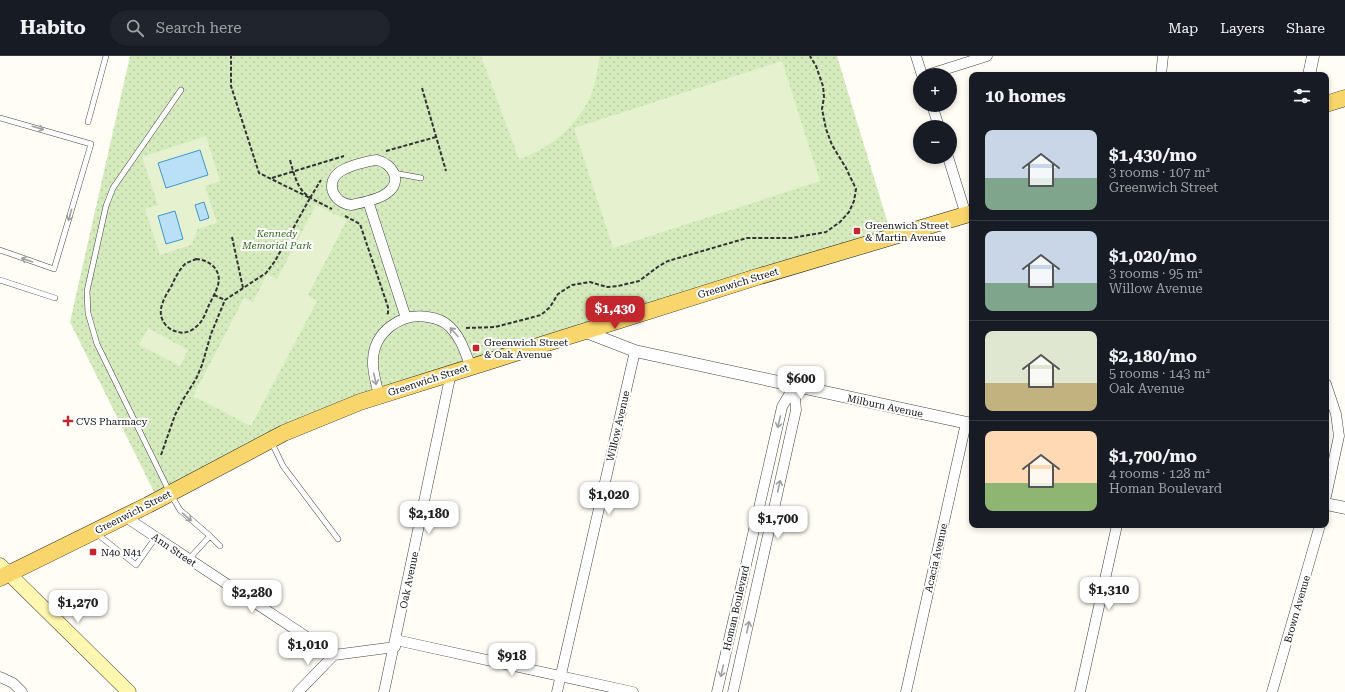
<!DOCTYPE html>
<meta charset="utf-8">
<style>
:root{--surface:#171b24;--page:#20242c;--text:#f1f3f6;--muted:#9ea1a6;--line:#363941;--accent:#c4262e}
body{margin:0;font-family:"Roboto Serif",serif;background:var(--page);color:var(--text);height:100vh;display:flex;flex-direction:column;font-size:15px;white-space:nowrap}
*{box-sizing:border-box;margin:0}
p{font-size:13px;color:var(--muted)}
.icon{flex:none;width:22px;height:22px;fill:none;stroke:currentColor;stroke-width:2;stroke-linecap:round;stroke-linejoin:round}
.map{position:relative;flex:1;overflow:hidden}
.sheet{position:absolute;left:969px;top:16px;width:360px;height:456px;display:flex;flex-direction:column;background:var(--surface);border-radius:8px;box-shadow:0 2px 6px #0003}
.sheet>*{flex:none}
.fabs{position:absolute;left:913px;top:12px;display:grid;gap:8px}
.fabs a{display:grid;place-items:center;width:44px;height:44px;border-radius:50%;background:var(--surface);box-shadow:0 2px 6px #0003;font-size:20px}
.price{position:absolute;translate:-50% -34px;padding:0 9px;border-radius:8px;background:#fff;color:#222;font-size:13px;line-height:26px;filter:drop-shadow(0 1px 2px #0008)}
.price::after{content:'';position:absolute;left:50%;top:24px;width:12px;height:9px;margin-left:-6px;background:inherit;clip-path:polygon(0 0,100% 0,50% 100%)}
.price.on{background:var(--accent);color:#fff}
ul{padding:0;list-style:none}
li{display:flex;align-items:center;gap:12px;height:100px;padding:0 16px}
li+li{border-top:1px solid var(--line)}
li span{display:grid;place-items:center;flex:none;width:112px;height:80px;border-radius:8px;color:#555}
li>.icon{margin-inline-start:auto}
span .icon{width:48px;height:48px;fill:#fffc;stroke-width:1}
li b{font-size:17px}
h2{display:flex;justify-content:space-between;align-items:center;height:48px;padding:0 16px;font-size:17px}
header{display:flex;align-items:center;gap:24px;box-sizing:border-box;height:56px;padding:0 20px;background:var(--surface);border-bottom:1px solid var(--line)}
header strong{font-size:19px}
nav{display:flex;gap:22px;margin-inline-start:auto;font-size:14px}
.search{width:280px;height:36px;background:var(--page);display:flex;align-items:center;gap:10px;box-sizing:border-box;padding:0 14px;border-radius:22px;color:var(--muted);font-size:15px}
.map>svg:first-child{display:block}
</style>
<header>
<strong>Habito</strong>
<div class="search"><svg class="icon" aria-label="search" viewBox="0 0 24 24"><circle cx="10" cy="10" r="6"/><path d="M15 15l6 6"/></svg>Search here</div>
<nav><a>Map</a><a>Layers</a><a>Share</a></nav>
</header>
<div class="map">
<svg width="1345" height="636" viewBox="0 0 1345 636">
<defs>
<pattern id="park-dots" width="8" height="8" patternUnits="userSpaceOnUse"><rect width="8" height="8" fill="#d5ebbd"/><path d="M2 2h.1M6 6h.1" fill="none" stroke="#b6c8a1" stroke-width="1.8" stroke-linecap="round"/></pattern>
</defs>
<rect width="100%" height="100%" fill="#fffdf5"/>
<path fill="url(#park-dots)" d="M130,0H837L892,181L360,346L158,444L70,266Z"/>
<path fill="#e6f2cf" d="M481,0H600C598,12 596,25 592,36C584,60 558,86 536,96C531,99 524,101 519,103Z
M782,5L820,125L613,192L574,72Z
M206,80L220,125L205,130L217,167L198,173L191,189L160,199L145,153L158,149L142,101Z
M316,149L347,164L308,239L317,245L251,370L193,340L244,242L253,246L267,218L277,223Z
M148,272L188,294L180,310L139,289Z"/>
<path fill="#b9e0f7" stroke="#3f96cf" d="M200,94L208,119L166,132L158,107Z
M204,146L209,162L200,165L195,149Z
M175,155L183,183L166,188L158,160Z"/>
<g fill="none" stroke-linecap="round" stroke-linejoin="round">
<g stroke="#444" stroke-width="6">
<path id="service" d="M181,34L113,132L106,150L87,235L88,257L97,288L170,437L180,454L210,480L220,490
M0,62L91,88L54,213L0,194
M88,66L106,0
M394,117L421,122
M0,224L55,242
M271,385L283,410L338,483
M96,477L136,509L156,481
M189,503L210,480"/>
</g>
<g stroke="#444" stroke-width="11">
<path id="minor" d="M916,0L922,19
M927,19L987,0
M1161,19L1163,0
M932,49L939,71
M948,101L966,159
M377,104C393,108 403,126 387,137C380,143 361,147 351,149C333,147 324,126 341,115C349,110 367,105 377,104Z
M368,145L406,262
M1326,328L1336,358L1339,380L1326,440
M379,340C377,329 372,316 373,304C374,276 401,256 428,261C435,262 444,265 450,271C461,282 465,296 471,311
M124,460L334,599L395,591
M396,584L633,636
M0,621L13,627L22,636
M298,636L334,599
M384,636L451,317
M557,636L635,295
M717,636L782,351L794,330
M733,636L796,354L794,330
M906,636L966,367
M1080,636L1117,469
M1272,636L1320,469"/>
</g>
<g stroke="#444" stroke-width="13">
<path id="tertiary" d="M1309,19L1313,0
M586,276L635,295L972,368
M1326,448L1345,452"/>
</g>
<g stroke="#333" stroke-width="15">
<path id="secondary" d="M0,509L129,636"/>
</g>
<g stroke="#222" stroke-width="17">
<path id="primary" d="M1326,48L1345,42
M0,522L148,449L284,377L360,346L757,221L972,157"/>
</g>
<path stroke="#333" stroke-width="2" stroke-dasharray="4 2" stroke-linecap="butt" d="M422,32L446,115
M386,95L436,81
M290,104C299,138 302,138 332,153
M272,122L344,100
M310,142L321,124
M345,160L360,168L388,251V257L387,259
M232,181L243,232
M196,203C210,204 222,214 218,229C216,236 212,243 209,249C206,256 203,265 197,270C192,275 185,278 178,276C173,275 168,272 165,268C155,255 165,241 172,229C175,222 179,214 185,208C188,206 192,205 196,203Z
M214,239L225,244
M466,272L495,271L541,259L550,251L558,238L572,229L590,226L607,231L618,230L639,225L659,210L668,205L747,182H792L826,176L840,166L849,156L854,145L856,133L846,112L832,89L826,73L822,53L824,41L823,30L816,10L810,0
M161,399L175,359L184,342L196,323L202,309L211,278L225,244L266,217L275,205L310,142L259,117L231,30V0"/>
<use href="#service" stroke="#fff" stroke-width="5"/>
<use href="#minor" stroke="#fff" stroke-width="10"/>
<use href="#tertiary" stroke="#fff" stroke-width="12"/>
<use href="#secondary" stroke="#fff6b0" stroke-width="14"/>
<use href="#primary" stroke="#f9d66b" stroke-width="16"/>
</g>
<defs><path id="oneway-shaft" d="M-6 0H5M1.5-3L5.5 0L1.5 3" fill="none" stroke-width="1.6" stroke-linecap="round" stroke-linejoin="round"/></defs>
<g stroke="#a0a0a0">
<use href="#oneway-shaft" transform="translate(38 72) rotate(16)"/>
<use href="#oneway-shaft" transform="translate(70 159) rotate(106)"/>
<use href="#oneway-shaft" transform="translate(27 204) rotate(-161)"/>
<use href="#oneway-shaft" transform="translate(454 276) rotate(-132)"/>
<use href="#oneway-shaft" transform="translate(375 323) rotate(78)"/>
<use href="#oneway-shaft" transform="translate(779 366) rotate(103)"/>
<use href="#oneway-shaft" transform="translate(779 430) rotate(-78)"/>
<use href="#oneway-shaft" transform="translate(187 461) rotate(41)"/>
<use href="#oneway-shaft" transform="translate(748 571) rotate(-78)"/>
<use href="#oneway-shaft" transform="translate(722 615) rotate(103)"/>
</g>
<g fill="#c4262e" stroke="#fff" stroke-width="1.5">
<rect x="853" y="171" width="8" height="8" rx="2"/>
<rect x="472" y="288" width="8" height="8" rx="2"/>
<path d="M66 359h4v4h4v4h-4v4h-4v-4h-4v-4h4z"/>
<rect x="89" y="492" width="8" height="8" rx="2"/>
</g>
<g text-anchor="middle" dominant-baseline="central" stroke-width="4" stroke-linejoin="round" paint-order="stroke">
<g font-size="10" fill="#111" stroke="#fff" text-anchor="start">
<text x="865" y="169">Greenwich Street<tspan x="865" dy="12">&amp; Martin Avenue</tspan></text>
<text x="484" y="286">Greenwich Street<tspan x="484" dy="12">&amp; Oak Avenue</tspan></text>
<text x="76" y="365">CVS Pharmacy</text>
<text x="101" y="496">N40 N41</text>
</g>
<g font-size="10" font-style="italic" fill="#2f6b1f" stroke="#fff">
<text x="277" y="177">Kennedy<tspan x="277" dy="12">Memorial Park</tspan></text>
</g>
<g font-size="10" fill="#111" stroke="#fff">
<text transform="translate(738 227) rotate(-17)">Greenwich Street</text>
<text transform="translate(428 324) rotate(-18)">Greenwich Street</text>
<text transform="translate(885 350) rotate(12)">Milburn Avenue</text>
<text transform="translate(618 370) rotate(-77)">Willow Avenue</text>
<text transform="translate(133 456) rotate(-27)">Greenwich Street</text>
<text transform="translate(174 494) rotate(34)">Ann Street</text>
<text transform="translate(936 502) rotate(-77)">Acacia Avenue</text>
<text transform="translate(409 524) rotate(-78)">Oak Avenue</text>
<text transform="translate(736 552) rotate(-77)">Homan Boulevard</text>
<text transform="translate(1297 553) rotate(-74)">Brown Avenue</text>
</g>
</g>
</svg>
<div class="fabs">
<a>+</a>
<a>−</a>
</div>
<b class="price on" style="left:615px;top:274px">$1,430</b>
<b class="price" style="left:801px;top:344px">$600</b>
<b class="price" style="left:609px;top:460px">$1,020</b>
<b class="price" style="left:429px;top:479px">$2,180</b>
<b class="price" style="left:778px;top:484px">$1,700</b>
<b class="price" style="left:1109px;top:555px">$1,310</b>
<b class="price" style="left:252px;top:558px">$2,280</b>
<b class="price" style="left:78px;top:568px">$1,270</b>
<b class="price" style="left:308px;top:610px">$1,010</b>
<b class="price" style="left:512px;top:621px">$918</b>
<section class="sheet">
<h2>10 homes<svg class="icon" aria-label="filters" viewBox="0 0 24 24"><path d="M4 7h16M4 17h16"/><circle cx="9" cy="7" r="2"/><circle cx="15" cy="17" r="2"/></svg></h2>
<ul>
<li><span style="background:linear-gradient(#c9d6e8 60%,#7fa58c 0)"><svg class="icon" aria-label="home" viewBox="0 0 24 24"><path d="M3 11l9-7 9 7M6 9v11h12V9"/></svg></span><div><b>$1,430/mo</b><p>3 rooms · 107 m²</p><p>Greenwich Street</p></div></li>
<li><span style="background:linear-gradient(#c9d6e8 65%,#7fa58c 0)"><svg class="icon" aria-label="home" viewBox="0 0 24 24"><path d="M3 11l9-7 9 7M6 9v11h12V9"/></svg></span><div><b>$1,020/mo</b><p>3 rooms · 95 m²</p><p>Willow Avenue</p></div></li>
<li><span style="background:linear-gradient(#dfe7d0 65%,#c2b280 0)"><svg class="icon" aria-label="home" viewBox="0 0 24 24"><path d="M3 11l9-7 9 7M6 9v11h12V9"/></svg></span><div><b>$2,180/mo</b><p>5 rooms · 143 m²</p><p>Oak Avenue</p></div></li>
<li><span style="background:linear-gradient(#ffd9b3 65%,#8fb573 0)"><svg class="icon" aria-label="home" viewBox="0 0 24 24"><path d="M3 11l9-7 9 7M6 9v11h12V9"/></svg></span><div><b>$1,700/mo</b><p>4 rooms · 128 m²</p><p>Homan Boulevard</p></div></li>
</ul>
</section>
</div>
